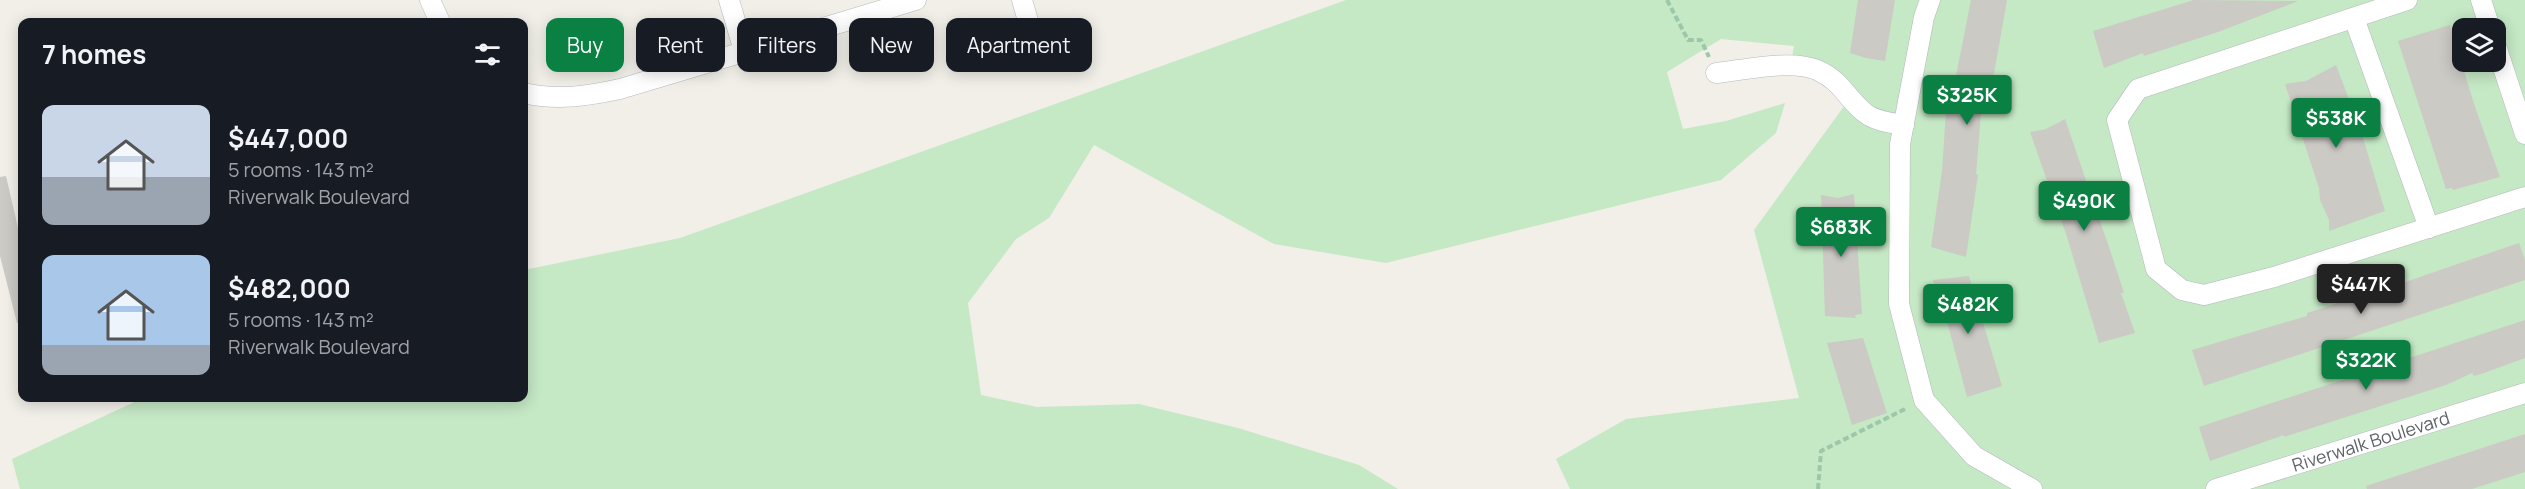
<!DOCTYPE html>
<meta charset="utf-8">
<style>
:root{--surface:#171b24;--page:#20242c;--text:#f1f3f6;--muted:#9ea1a6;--accent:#0b8043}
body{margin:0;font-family:Manrope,sans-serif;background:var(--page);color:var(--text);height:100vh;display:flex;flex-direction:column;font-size:22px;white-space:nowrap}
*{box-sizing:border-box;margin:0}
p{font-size:20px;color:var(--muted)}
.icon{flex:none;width:33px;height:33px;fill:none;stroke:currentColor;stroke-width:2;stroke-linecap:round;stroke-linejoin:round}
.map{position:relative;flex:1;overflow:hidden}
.side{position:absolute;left:18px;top:18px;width:510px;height:384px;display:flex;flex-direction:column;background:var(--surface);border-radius:12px;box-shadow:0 3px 15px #0003}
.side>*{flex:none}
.hud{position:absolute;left:546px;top:18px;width:570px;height:54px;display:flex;gap:12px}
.fabs{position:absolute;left:2452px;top:18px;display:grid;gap:12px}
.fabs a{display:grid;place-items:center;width:54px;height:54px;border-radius:12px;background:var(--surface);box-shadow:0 3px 15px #0003;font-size:30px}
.price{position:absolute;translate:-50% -51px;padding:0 14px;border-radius:6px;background:var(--accent);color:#fff;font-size:20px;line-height:39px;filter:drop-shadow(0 2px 3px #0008)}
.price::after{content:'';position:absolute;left:50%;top:36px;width:18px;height:14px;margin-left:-9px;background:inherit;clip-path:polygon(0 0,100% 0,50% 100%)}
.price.on{background:#222;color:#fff}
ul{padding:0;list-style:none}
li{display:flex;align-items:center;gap:18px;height:150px;padding:0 24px}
li span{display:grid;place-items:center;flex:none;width:168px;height:120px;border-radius:12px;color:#555}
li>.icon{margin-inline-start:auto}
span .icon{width:72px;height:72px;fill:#fffc;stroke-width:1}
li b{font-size:26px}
h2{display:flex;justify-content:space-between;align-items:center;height:72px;padding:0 24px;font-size:26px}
.tag{padding:0 21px;border-radius:12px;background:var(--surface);box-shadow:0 3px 15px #0003;font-size:21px;line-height:54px}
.tag.on{background:var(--accent);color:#fff}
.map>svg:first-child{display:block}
</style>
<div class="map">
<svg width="2525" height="489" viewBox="0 0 2525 489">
<rect width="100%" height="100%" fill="#f1efe8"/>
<path fill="#c5e8c5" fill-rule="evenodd" d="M1346,0H2525V489H1570L1556,459L1626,419L1799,398L1754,230L1850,98C1844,63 1821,65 1792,57L1794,46L1721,39L1667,72L1683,129L1726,121L1785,103L1776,133L1721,180L1386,263L1274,244L1094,145L1049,218L1016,239L968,303L981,395L1037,407L1139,404L1238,428L1359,465L1398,489H20L12,459L143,398H524V270L680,238ZM2463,28H2496V62H2463Z"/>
<path fill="#cccac5" d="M1858,0H1895L1885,61L1866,58L1850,53Z
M1971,0H2007L1994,74L1992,75L1984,114L1981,113L1976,174L1978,175L1966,257L1931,247L1942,171L1946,111L1951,101Z
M2194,0L2298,1L2218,32L2144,56L2143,53L2104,68L2093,31Z
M2450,25L2475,107L2500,177L2453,190L2452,188L2446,189L2398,41Z
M2336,65L2360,128L2385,211L2329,231V220L2320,200L2319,188L2285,84L2306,81Z
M2065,119L2112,256L2124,293H2121L2135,333L2099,343L2067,237L2030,132L2046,129Z
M6,176L22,245V322L17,323L0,256V177Z
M1854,194L1862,314L1855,315L1856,318L1825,316L1821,195L1838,198Z
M2519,243L2525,260V280L2204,386L2192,350L2307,316V313L2344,301V303Z
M1969,276L2002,386L1967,397L1947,321L1945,322L1933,280Z
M2525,320V358L2484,373L2474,376L2472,373L2446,385L2284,437V435L2210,461L2199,427Z
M1863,338L1887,413L1852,425L1827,343Z
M2525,434V472L2472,489H2367L2366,486Z"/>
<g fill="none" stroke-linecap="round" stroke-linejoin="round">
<g stroke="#b5b8bc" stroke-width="21">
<g id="minor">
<path d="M430,0L440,22"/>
<path d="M729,0L744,51"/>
<path d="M1022,0L1039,59"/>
<path d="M1930,0L1924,17L1900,144L1899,304L1924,400L1974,456L2032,489"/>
<path d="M2407,0L2138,89L2117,120L2156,269L2182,290L2204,295L2274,277L2525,197"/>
<path d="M2481,0L2490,28"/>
<path d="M2354,18L2429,228"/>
<path d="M2496,46L2525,134"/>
<path d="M1716,73C1744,70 1791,59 1817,70C1842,81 1846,98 1865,113C1875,121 1891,123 1904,125"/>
<path d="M524,93C557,101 587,96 620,89L916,0"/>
<path id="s1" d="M2216,489L2525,393"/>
</g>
</g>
<path stroke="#9cc7a9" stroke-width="4" stroke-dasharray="6 3" stroke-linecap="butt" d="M1667,0L1688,40H1701L1709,57
M1818,489L1821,451L1907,408"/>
<use href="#minor" stroke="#fff" stroke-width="20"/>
</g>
<g text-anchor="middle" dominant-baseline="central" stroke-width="4.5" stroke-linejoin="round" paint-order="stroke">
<g font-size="18" fill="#5f6368" stroke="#fff">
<text stroke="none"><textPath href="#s1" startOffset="162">Riverwalk Boulevard</textPath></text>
</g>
</g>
</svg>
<div class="fabs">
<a><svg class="icon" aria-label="layers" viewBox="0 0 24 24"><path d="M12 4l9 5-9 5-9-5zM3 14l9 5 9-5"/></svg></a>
</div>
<b class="price" style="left:1967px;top:126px">$325K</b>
<b class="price" style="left:2336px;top:149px">$538K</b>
<b class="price" style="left:2084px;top:232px">$490K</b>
<b class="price" style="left:1841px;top:258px">$683K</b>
<b class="price on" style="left:2361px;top:315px">$447K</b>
<b class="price" style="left:1968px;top:335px">$482K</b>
<b class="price" style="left:2366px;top:391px">$322K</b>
<div class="hud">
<a class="tag on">Buy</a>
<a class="tag">Rent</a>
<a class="tag">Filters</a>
<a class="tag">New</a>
<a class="tag">Apartment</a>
</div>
<section class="side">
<h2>7 homes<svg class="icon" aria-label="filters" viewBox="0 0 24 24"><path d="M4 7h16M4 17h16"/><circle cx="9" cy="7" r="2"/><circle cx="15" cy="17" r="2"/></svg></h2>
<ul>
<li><span style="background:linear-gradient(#c9d6e8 60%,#9aa5b1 0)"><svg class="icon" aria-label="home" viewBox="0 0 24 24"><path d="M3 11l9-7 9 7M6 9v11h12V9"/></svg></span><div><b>$447,000</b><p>5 rooms · 143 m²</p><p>Riverwalk Boulevard</p></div></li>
<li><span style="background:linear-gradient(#a9c7e8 75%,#9aa5b1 0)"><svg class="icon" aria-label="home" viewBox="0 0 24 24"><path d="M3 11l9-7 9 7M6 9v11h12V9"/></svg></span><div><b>$482,000</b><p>5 rooms · 143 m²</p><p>Riverwalk Boulevard</p></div></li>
</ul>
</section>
</div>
